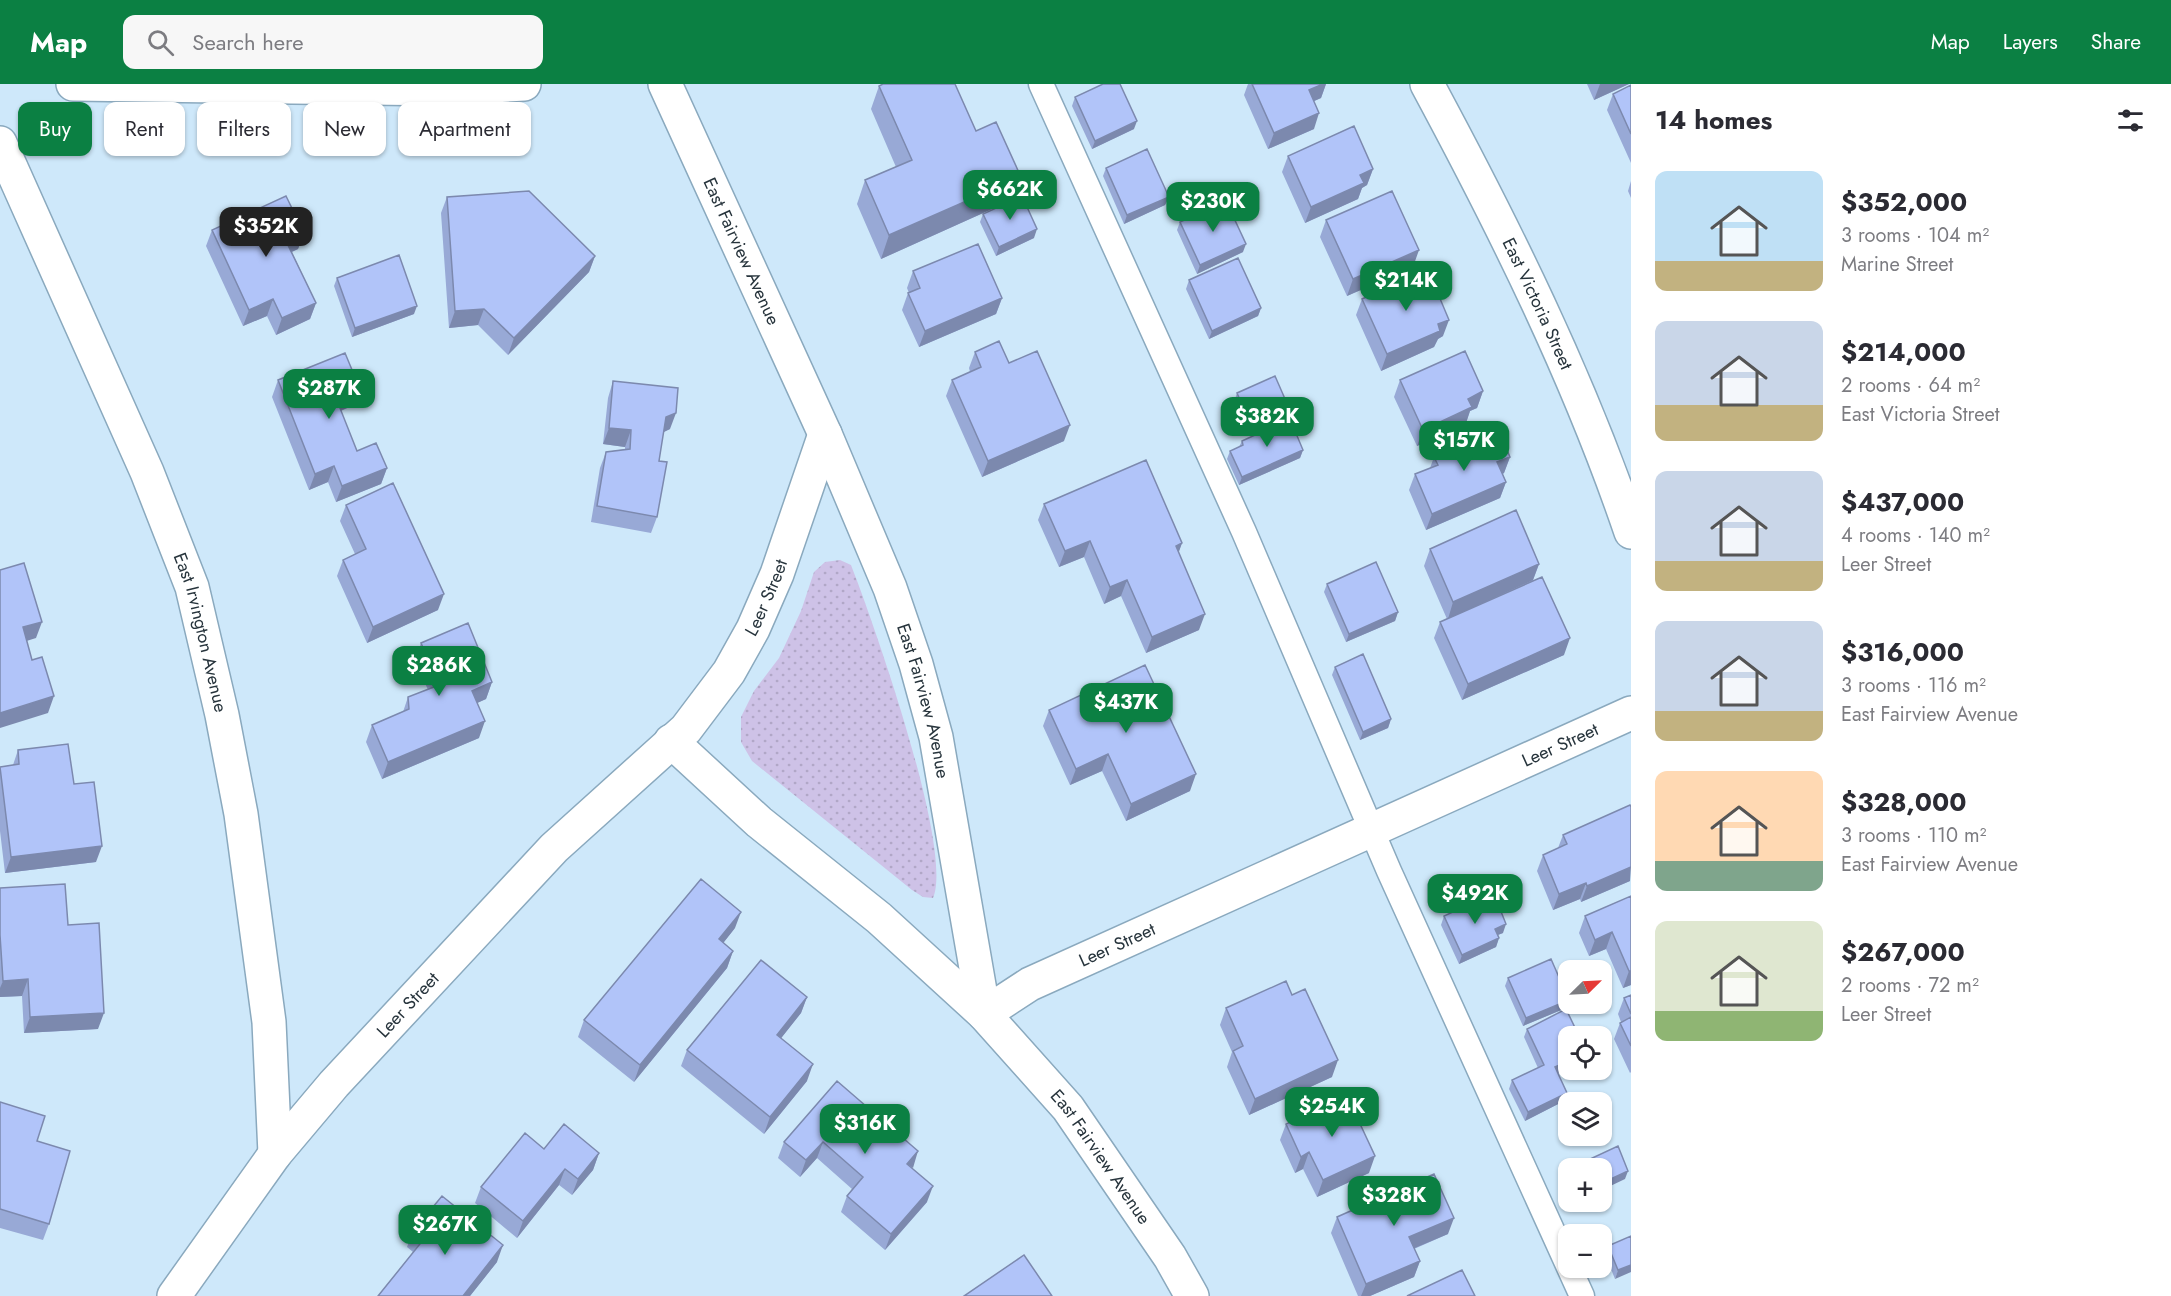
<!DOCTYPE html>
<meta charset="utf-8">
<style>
:root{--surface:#fff;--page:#f7f7f7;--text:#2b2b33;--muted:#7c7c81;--accent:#0b8043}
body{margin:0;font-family:Jost,sans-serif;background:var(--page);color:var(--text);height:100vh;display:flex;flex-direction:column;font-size:22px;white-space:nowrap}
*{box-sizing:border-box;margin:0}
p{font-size:20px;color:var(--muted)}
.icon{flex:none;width:33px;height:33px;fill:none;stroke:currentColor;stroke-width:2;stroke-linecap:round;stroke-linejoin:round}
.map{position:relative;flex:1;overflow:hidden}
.drawer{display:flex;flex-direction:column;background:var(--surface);width:540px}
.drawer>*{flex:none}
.guide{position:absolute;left:18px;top:18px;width:570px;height:54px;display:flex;gap:12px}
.needle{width:39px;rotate:66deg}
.fabs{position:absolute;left:1558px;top:876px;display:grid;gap:12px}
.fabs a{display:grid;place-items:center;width:54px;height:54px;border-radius:12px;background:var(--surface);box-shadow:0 2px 4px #0004;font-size:30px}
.price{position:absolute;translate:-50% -51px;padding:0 14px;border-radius:12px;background:var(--accent);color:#fff;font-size:20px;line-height:39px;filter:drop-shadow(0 2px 3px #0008)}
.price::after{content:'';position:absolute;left:50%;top:36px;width:18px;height:14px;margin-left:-9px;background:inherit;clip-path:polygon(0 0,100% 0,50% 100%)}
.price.current{background:#222;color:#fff}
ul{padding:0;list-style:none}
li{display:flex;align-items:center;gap:18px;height:150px;padding:0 24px}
li span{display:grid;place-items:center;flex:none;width:168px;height:120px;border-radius:12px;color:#555}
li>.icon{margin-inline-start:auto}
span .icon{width:72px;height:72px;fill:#fffc;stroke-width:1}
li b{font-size:26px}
h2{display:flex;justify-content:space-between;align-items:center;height:72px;padding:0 24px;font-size:26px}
.pill{padding:0 21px;border-radius:12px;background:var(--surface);box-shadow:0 2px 4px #0004;font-size:21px;line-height:54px}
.pill.current{background:var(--accent);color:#fff}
header{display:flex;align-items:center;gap:36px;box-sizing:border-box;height:84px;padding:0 30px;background:var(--accent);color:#fff}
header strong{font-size:28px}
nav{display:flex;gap:33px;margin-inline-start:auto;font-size:21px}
.search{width:420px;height:54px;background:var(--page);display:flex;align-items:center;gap:15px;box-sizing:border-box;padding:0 21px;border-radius:12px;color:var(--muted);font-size:22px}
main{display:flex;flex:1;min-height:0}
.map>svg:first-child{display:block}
</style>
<header>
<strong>Map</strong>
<div class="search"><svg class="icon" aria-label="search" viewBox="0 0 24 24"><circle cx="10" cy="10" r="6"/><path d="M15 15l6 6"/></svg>Search here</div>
<nav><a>Map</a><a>Layers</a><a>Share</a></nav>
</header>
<main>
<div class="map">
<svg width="1631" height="1212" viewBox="0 0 1631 1212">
<defs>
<pattern id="green-dots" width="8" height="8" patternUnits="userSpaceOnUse" patternTransform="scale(1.5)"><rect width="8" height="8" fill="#cec2e7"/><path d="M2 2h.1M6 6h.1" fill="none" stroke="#b1a7c7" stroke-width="1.8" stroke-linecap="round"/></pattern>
</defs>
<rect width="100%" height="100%" fill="#cee8fa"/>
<path fill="url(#green-dots)" d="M840,476L851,481C873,537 954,766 933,814L923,813L912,806L752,677L741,658V633L754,607L779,574L801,527L814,488L825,478Z"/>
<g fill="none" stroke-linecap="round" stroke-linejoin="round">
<g stroke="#8aa9be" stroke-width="27">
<path id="service" d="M1041,0L1244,448L1389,787L1582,1212"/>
</g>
<g stroke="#8aa9be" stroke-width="36">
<g id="minor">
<path d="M73,0L447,5L524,0"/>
<path id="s1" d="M665,0L825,350L890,504L916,580L936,653L984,930L1068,1024L1170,1173L1192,1212"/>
<path id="s2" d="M1427,0C1505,145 1578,292 1631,448"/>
<path id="s3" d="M0,59L147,388L192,503L222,631L241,730L269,938L275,1070"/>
<path id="s4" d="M671,657L759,738L879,834L984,930L1030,900L1631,629"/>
<path id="s5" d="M174,1212L275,1070L334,1000L554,764L686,645L729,588L753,545L777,490L825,350"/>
</g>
</g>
<use href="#service" stroke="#fff" stroke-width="24"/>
<use href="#minor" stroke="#fff" stroke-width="33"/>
</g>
<path fill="#98a9d6" d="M1248,0H1326L1321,14L1314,17V45L1268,65L1244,11Z
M1587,0H1629L1594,16Z
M1631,1V79L1607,26L1613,10Z
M879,2L976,47L1021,93L1012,116L881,175L857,120L865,96L896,83L871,25Z
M1075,13L1134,45L1092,65L1072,22Z
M1288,72L1373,85L1367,101L1362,104L1358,115L1305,139L1282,88Z
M1106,84L1169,113L1165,121L1124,140L1103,92Z
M1631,97V114L1628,107Z
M447,113L595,172L589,188L508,271L478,241L449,244L441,129Z
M983,130L1034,154L996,172L980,138Z
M1326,136L1413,183L1347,212L1320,153Z
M1180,138L1243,168L1197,190L1177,146Z
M212,146L304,149L298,165L292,168L316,219L310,235L276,251L267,232L243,242L206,162Z
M913,187L1002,214L996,230L919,263L902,226L908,209H909L907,204Z
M337,194L414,230L352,253L334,202Z
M1189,196L1261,224L1258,232L1209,255L1186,205Z
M1362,215L1443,252L1438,255L1434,263L1381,287L1356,231Z
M975,268L1009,279L1064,357L982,393L946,312L952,296L970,288L969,284Z
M278,296L360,305L354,321L341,327L357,367L387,384L381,400L336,418L328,398L309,406L272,313Z
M1400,296L1483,307L1477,324L1470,327L1466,339L1417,362L1394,313Z
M613,297L670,345L663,348L659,377L657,433L651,449L591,438L600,384L606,368L625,365V363L603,360L608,314Z
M1237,309L1289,324L1286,332L1248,349L1234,318Z
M1242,357L1303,366L1300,374L1239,401L1227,375L1230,367L1239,363Z
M1434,373H1510L1504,389L1503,390L1506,398L1500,414L1426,446L1409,406L1415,390L1430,384Z
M1044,420L1182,459L1178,469L1199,546L1146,569L1121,512L1104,520L1084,473L1059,483L1038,436Z
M346,421L438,526L367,559L337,492L343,476L355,470L340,437Z
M1430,465L1539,480L1533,496L1564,571L1462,616L1434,554L1440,538L1447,535L1424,482Z
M1327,500L1398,528L1395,537L1346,558L1324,508Z
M421,559L492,598L486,615L477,619L479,654L382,695L366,658L372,641L403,628L408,613L428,606L415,576Z
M1335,583L1391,635L1388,644L1360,656L1332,591Z
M1049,626L1190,707L1126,737L1102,687L1070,701L1043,642Z
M18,666L74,700L96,778L5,789L0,747V683L13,681Z
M1563,751L1630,797L1581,818L1580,815L1553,826L1537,787L1543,771L1558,764Z
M0,804L68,841L98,945L24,949L22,912L0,913Z
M1631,812V901L1623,904L1606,865L1589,872L1579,849L1585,832Z
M1488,825L1503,849L1498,851L1499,854L1496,863L1459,880L1441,841L1444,832Z
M735,844L723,859L733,867L727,884L634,998L578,953L584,936Z
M1508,894L1566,924L1523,942L1505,902Z
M1631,911V988L1630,989L1614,955L1620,939L1621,938L1618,930L1624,914Z
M807,913L801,929L781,954L807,997L764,1050L681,982L687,966Z
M1226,924L1332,993L1249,1031L1227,983L1232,968L1220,941Z
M1527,945L1558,989L1567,1009L1564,1017L1525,1037L1509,1005L1512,996L1538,984L1524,953Z
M837,997L912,1084L927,1118L885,1166L841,1128L847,1112L852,1105L817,1074L800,1093L778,1074L784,1058Z
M0,1018L37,1057L49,1140L43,1156L0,1144Z
M1286,1040L1369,1089L1317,1113L1303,1085L1295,1089L1280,1056Z
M544,1065L599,1069L593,1086L572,1111L559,1101L517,1154L475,1119L481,1103Z
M1337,1133L1448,1150L1414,1165L1420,1177L1414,1193L1370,1212H1358L1331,1149Z
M413,1147L497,1178L470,1212H378L413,1168L407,1163Z
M1631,1152L1615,1195L1605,1170L1608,1162Z"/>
<path fill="#7c89ae" d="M1323,0H1326L1321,14L1303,22L1309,6Z
M1600,0H1629L1594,16Z
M1319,29L1314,45L1268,65L1274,49Z
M1137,37L1134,45L1092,65L1095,57Z
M1373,85L1367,101L1362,104L1358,115L1305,139L1311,123L1360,91Z
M1021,93L1012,116L881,175L889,151Z
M1169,113L1165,121L1124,140L1127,131Z
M1037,145L1034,154L996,172L999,163Z
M304,149L298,165L280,173L286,157Z
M1246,160L1243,168L1197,190L1200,181Z
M1419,166L1413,183L1347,212L1353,195Z
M595,172L589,188L508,271L514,254Z
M1002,214L996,230L919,263L925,247Z
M273,215L267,232L243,242L249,226Z
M316,219L310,235L276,251L282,234Z
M417,222L414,230L352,253L355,244Z
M1261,224L1258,232L1209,255L1212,247Z
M484,225L478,241L449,244L455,227Z
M1449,236L1443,252L1438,255L1434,263L1381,287L1387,270L1438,240Z
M360,305L354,321L330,331L336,314Z
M1483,307L1477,324L1470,327L1466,339L1417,362L1423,346L1468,315Z
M1289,324L1286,332L1248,349L1251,341Z
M676,329L670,345L660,350L666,333Z
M1070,341L1064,357L982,393L988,377Z
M609,344L631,346L625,363L603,360Z
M1303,366L1300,374L1239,401L1242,393Z
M1510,373L1504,389L1491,395L1497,378Z
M334,382L328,398L309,406L315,390Z
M387,384L381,400L336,418L342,402Z
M1506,398L1500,414L1426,446L1432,430Z
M1090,457L1084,473L1059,483L1065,467Z
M1182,459L1176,476V462Z
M1539,480L1533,496L1448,535L1453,518Z
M1127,496L1121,512L1104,520L1110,503Z
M444,510L438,526L367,559L373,543Z
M1398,528L1395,537L1346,558L1349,550Z
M1205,530L1199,546L1146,569L1152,553Z
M42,538L36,554L17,560L23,543Z
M1570,554L1564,571L1462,616L1468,600Z
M492,598L486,615L466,624L472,607Z
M54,612L48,629L0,644V629Z
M1391,635L1388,644L1360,656L1363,648Z
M485,637L479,654L382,695L388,678Z
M1108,670L1102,687L1070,701L1076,685Z
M1196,690L1190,707L1126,737L1131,720Z
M102,762L96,778L5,789L11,773Z
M1631,783L1630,797L1581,818L1587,802Z
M1586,799L1580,815L1553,826L1559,810Z
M741,828L735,844L713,872L719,855Z
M1506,840L1503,849L1492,853L1495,845Z
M1612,848L1606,865L1589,872L1595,856Z
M1499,854L1496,863L1459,880L1462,871Z
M733,867L727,884L634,998L640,981Z
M1629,887H1631V901L1623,904Z
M28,895L22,912L0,913V904L3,897Z
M807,913L801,929L771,967L777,951Z
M1569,916L1566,924L1523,942L1526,934Z
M104,929L98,945L24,949L30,933Z
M1338,976L1332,993L1249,1031L1255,1015Z
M1569,977V984L1552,992L1555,983Z
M813,980L807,997L764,1050L770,1033Z
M1567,1009L1564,1017L1525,1037L1528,1028Z
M823,1058L817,1074L800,1093L806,1076Z
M918,1067L913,1084L907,1080Z
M1309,1068L1303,1085L1295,1089L1301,1073Z
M599,1069L593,1086L572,1111L578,1095Z
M1375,1072L1369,1089L1317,1113L1323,1096Z
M565,1085L559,1101L517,1154L523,1137Z
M1628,1087L1625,1095L1602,1106V1099Z
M933,1102L927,1118L885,1166L891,1150Z
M1454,1134L1448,1150L1403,1169L1409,1153Z
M503,1161L497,1178L470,1212H463Z
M1420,1177L1414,1193L1370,1212H1361L1366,1200Z
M1631,1181V1188L1615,1195L1618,1186Z"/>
<path fill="#b1c4f9" stroke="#7c89ae" stroke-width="1.5" d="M883,0H955L976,47L996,38L1021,93L889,151L865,96L912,76L879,2Z
M1103,0H1120L1137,37L1095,57L1075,13Z
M1252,0H1323L1309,6L1319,29L1274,49Z
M1631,1V50L1613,10Z
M1354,42L1373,85L1360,91L1364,99L1311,123L1288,72Z
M1147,65L1169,113L1127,131L1106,84Z
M529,107L595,172L514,254L484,225L455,227L447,113Z
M1392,107L1419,166L1353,195L1326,136Z
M286,112L304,149L286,157L316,219L282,234L273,215L249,226L212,146Z
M1022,112L1037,145L999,163L983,130Z
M1226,117L1246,160L1200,181L1180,138Z
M978,160L1002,214L925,247L908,209L920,204L913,187Z
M399,171L417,222L355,244L337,194Z
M1238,174L1261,224L1212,247L1189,196Z
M1428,186L1449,236L1438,240L1440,247L1387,270L1362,215Z
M999,257L1009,279L1037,267L1070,341L988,377L952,296L981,283L975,268Z
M1465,267L1483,307L1468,315L1472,323L1423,346L1400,296Z
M345,269L360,305L336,314L357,367L376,359L387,384L342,402L334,382L315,390L278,296Z
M1275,292L1289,324L1251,341L1237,309Z
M613,297L678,304L676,329L666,333L659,377L667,378L657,433L597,422L606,368L630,365L631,346L609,344Z
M1290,335L1303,366L1242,393L1230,367L1243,361L1242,357Z
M1498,345L1510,373L1497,378L1506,398L1432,430L1415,390L1438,381L1434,373Z
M1146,376L1182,459L1176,462L1205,530L1152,553L1127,496L1110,503L1090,457L1065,467L1044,420Z
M393,399L444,510L373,543L343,476L366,465L346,421Z
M1516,426L1539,480L1453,518L1430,465Z
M1376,478L1398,528L1349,550L1327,500Z
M24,479L42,538L23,543L32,576L42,573L54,612L0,629V486Z
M1542,493L1570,554L1468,600L1440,538Z
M468,539L492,598L472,607L485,637L388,678L372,641L409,625L408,613L439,601L421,559Z
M1363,570L1391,635L1363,648L1335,583Z
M1145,581L1196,690L1131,720L1108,670L1076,685L1049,626Z
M68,660L74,700L94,698L102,762L11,773L0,683L19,680L18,666Z
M1630,721L1631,723V783L1587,802L1586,799L1559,810L1543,771L1567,760L1563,751Z
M701,795L741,828L719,855L733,867L640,981L584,936Z
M65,800L68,841L99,839L104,929L30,933L28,895L3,897L0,851V804Z
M1631,812V887H1629L1612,848L1595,856L1585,832Z
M1483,814L1488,825L1498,820L1506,840L1495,845L1499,854L1462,871L1444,832Z
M1551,875L1569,916L1526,934L1508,894Z
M761,876L807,913L777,951L813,980L770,1033L687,966Z
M1286,897L1292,911L1305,905L1338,976L1255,1015L1233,967L1243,962L1226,924Z
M1631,911V930L1624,914Z
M1566,925L1579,952H1569V977L1555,983L1567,1009L1528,1028L1512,996L1544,981L1527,945Z
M1631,933V962L1620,939Z
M837,997L918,1067L907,1080L933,1102L891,1150L847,1112L863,1093L823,1058L806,1076L784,1058Z
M1347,1012L1375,1072L1323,1096L1309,1068L1301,1073L1286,1040Z
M0,1018L45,1032L37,1057L70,1067L49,1140L0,1125Z
M564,1040L599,1069L578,1095L565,1085L523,1137L481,1103L525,1049L544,1065Z
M1618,1062L1628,1087L1602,1099V1084H1574L1573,1083Z
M1434,1090L1454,1134L1409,1153L1420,1177L1366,1200L1337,1133Z
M442,1112L503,1161L463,1212H378L424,1155L413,1147Z
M1631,1152V1181L1618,1186L1608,1162Z
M1024,1171L1052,1212H964Z
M1462,1186L1475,1212H1407Z"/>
<g text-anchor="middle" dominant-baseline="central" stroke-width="5" stroke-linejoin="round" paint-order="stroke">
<g font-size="18" fill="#27343c" stroke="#fff">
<text stroke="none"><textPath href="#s1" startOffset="184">East Fairview Avenue</textPath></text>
<text stroke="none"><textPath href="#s2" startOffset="246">East Victoria Street</textPath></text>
<text stroke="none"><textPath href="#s5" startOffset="921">Leer Street</textPath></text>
<text stroke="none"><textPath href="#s3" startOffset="530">East Irvington Avenue</textPath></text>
<text stroke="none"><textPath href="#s1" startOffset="670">East Fairview Avenue</textPath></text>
<text stroke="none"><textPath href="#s4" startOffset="1052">Leer Street</textPath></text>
<text stroke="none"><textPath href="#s4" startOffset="566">Leer Street</textPath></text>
<text stroke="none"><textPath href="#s5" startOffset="374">Leer Street</textPath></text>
<text stroke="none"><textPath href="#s1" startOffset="1174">East Fairview Avenue</textPath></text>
</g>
</g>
</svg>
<div class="fabs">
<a><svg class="needle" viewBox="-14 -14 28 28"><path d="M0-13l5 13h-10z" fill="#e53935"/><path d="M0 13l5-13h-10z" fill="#7c7c81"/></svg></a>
<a><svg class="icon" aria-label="locate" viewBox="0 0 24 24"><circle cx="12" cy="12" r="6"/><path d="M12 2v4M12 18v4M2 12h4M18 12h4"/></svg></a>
<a><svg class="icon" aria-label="layers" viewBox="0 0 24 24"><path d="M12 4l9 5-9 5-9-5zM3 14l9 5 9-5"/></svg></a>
<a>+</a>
<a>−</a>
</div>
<b class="price" style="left:1010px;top:137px">$662K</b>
<b class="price" style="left:1213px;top:149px">$230K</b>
<b class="price current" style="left:266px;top:174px">$352K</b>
<b class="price" style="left:1406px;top:228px">$214K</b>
<b class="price" style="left:329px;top:336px">$287K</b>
<b class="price" style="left:1267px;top:364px">$382K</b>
<b class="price" style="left:1464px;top:388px">$157K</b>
<b class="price" style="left:439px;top:613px">$286K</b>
<b class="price" style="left:1126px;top:650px">$437K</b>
<b class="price" style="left:1475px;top:841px">$492K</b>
<b class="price" style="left:1332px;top:1054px">$254K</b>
<b class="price" style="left:865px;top:1071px">$316K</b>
<b class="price" style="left:1394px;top:1143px">$328K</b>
<b class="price" style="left:445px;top:1172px">$267K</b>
<div class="guide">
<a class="pill current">Buy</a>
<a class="pill">Rent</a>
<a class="pill">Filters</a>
<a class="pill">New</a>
<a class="pill">Apartment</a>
</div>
</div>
<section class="drawer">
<h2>14 homes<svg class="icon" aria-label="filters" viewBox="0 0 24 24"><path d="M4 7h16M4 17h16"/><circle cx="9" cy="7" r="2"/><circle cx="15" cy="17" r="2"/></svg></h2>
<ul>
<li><span style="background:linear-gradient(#bfe0f5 75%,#c2b280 0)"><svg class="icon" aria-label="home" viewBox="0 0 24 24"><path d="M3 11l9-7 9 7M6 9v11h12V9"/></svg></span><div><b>$352,000</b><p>3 rooms · 104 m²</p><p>Marine Street</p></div></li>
<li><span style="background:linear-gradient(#c9d6e8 70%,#c2b280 0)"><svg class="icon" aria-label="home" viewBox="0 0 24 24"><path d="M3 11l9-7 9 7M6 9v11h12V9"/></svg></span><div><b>$214,000</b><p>2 rooms · 64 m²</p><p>East Victoria Street</p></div></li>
<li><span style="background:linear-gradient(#c9d6e8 75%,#c2b280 0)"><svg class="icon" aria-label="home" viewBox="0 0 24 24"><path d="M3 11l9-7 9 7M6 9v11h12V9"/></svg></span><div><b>$437,000</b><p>4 rooms · 140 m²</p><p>Leer Street</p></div></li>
<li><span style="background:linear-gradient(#c9d6e8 75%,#c2b280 0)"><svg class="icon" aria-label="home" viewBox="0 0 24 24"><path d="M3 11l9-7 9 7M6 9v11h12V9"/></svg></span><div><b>$316,000</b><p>3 rooms · 116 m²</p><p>East Fairview Avenue</p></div></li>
<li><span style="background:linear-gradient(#ffd9b3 75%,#7fa58c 0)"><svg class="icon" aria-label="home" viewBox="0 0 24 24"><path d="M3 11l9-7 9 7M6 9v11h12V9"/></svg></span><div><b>$328,000</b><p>3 rooms · 110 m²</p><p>East Fairview Avenue</p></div></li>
<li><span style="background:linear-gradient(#dfe7d0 75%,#8fb573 0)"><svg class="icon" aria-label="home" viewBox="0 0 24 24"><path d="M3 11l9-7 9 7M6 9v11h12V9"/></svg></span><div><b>$267,000</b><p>2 rooms · 72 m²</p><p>Leer Street</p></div></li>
</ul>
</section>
</main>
